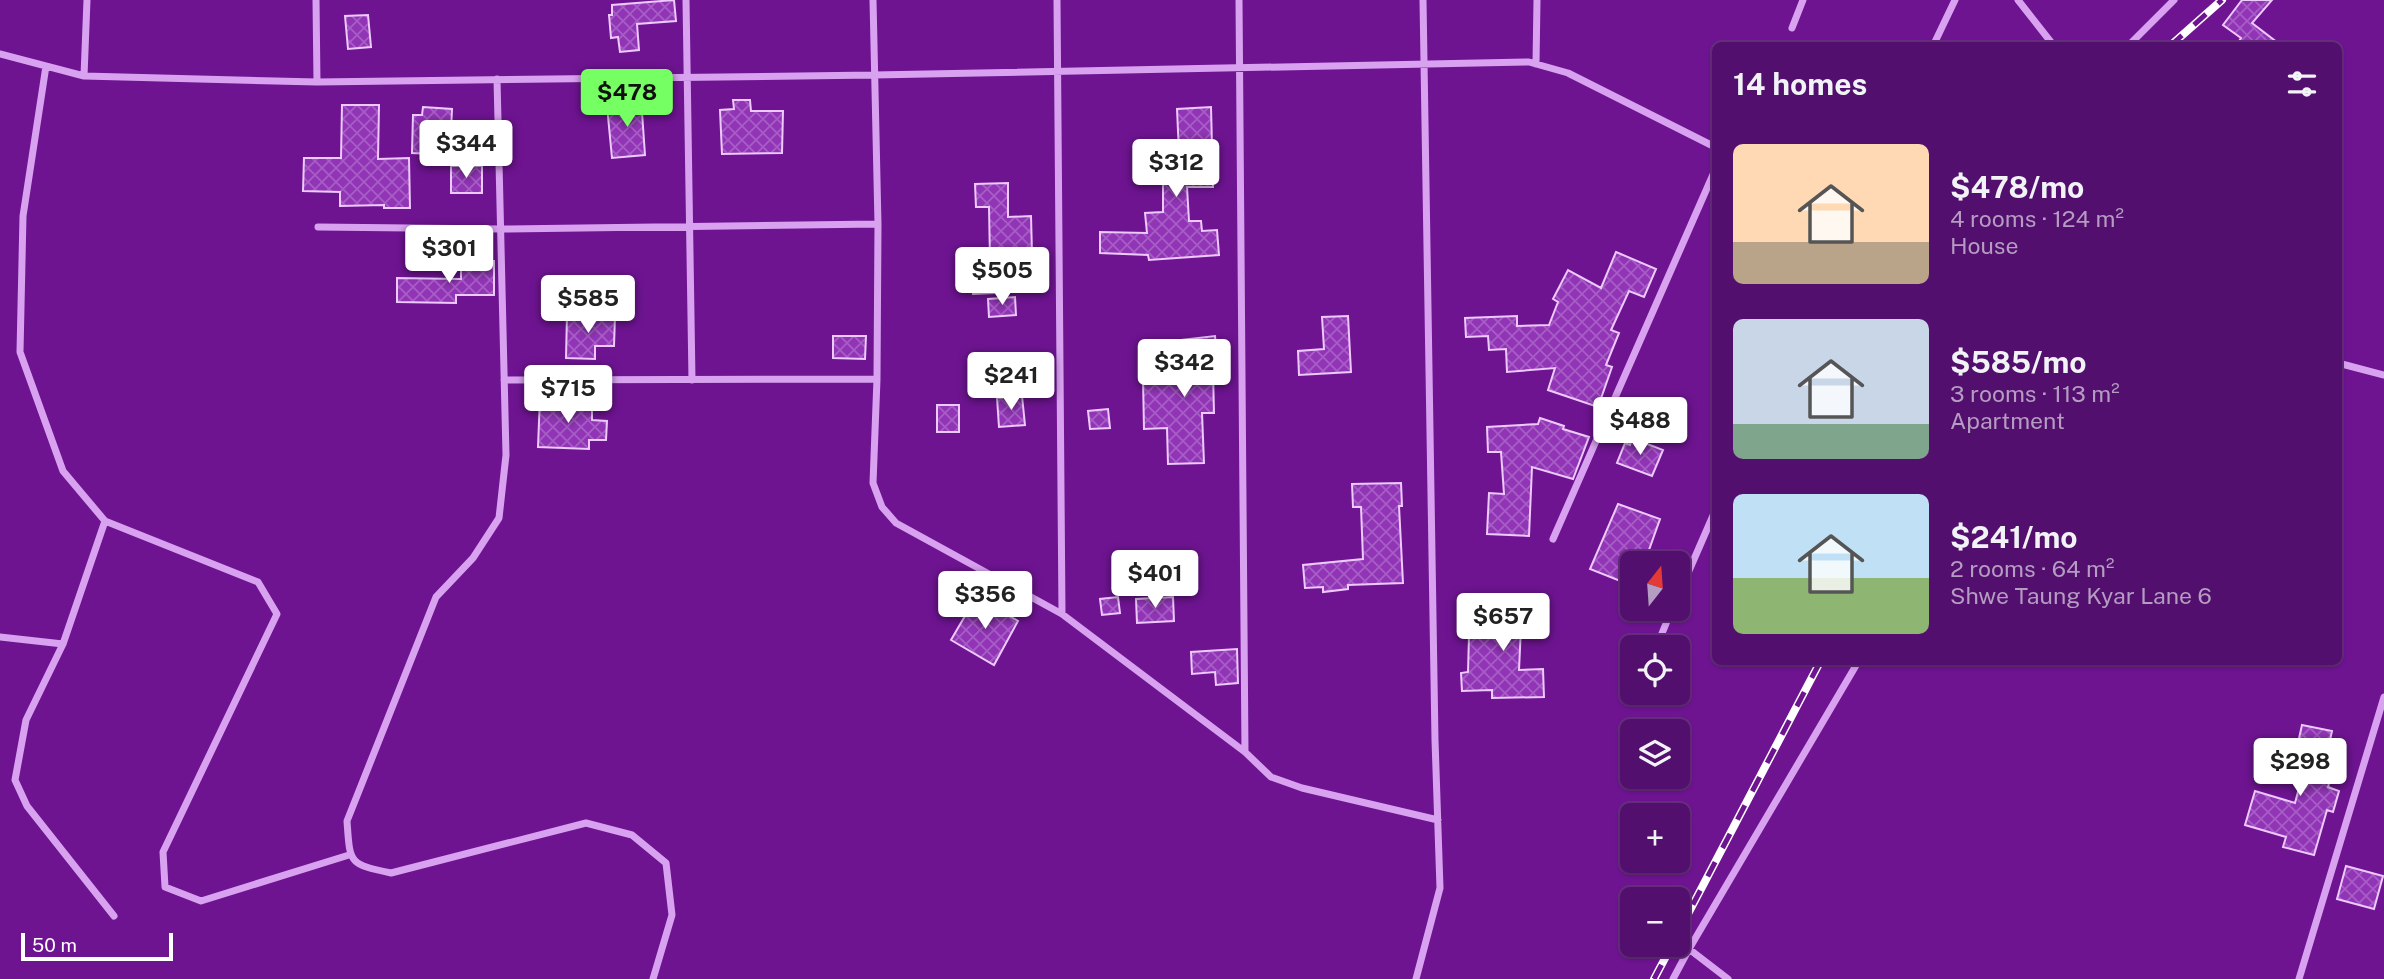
<!DOCTYPE html>
<meta charset="utf-8">
<style>
:root{--surface:#520f6d;--page:#581872;--text:#f1f3f6;--muted:#b59cc2;--line:#682f80;--accent:#76ff62}
body{margin:0;font-family:"Public Sans",sans-serif;background:var(--page);color:var(--text);height:100vh;display:flex;flex-direction:column;font-size:26px;white-space:nowrap}
*{box-sizing:border-box;margin:0}
p{font-size:23px;color:var(--muted)}
.icon{flex:none;width:38px;height:38px;fill:none;stroke:currentColor;stroke-width:2;stroke-linecap:round;stroke-linejoin:round}
.map{position:relative;flex:1;overflow:hidden}
.panel{position:absolute;left:1712px;top:42px;width:630px;height:623px;display:flex;flex-direction:column;background:var(--surface);border-radius:10px;box-shadow:0 2px 5px #0004,0 0 0 2px var(--line)}
.panel>*{flex:none}
.needle{width:46px;rotate:17deg}
.controls{position:absolute;left:1620px;top:551px;display:grid;gap:14px}
.controls a{display:grid;place-items:center;width:70px;height:70px;border-radius:10px;background:var(--surface);box-shadow:0 2px 5px #0004,0 0 0 2px var(--line);font-size:35px}
.scale{position:absolute;left:21px;bottom:18px;width:152px;box-sizing:border-box;padding-left:7px;border:4px solid #fff;border-top:0;font-size:19px;line-height:24px;white-space:nowrap;color:#fff;-webkit-text-stroke:5px #6e1491;paint-order:stroke}
.price{position:absolute;translate:-50% -60px;padding:0 16px;border-radius:7px;background:#fff;color:#222;font-size:23px;line-height:46px;filter:drop-shadow(0 2px 4px #0008)}
.price::after{content:'';position:absolute;left:50%;top:42px;width:21px;height:16px;margin-left:-10px;background:inherit;clip-path:polygon(0 0,100% 0,50% 100%)}
.price.on{background:var(--accent);color:#111}
ul{padding:0;list-style:none}
li{display:flex;align-items:center;gap:21px;height:175px;padding:0 21px}
li span{display:grid;place-items:center;flex:none;width:196px;height:140px;border-radius:10px;color:#555}
li>.icon{margin-inline-start:auto}
span .icon{width:84px;height:84px;fill:#fffc;stroke-width:1}
li b{font-size:30px}
h2{display:flex;justify-content:space-between;align-items:center;height:84px;padding:0 21px;font-size:30px}
.map>svg:first-child{display:block}
</style>
<div class="map">
<svg width="2384" height="979" viewBox="0 0 2384 979">
<defs>
<pattern id="building-cross-hatch" width="8" height="8" patternUnits="userSpaceOnUse" patternTransform="scale(1.75)"><rect width="8" height="8" fill="#9135b6"/><path d="M0 0l8 8M0 8l8-8" fill="none" stroke="#a75dc5"/></pattern>
</defs>
<rect width="100%" height="100%" fill="#6e1491"/>
<path fill="url(#building-cross-hatch)" stroke="#edc9fc" stroke-width="2" d="M674,0L676,21L637,24L639,50L620,52L618,37L611,38L609,15H612V5Z
M2242,0H2272L2252,23L2282,46H2236L2241,38L2223,25Z
M368,15L371,47L348,49L345,16Z
M641,98L645,155L612,158L607,106L621,105V100Z
M733,100H750L751,111H783L782,153L722,154L720,110L734,109Z
M342,105H379L378,159L409,158L410,208H384V205L340,206V192L303,191L304,158H341Z
M423,107L452,109L450,155L412,153L413,115H422Z
M1211,107L1213,187H1187L1189,221H1201L1202,231L1217,230L1219,255L1149,260L1148,255L1100,253V232L1147,233L1145,213L1163,212V153H1179L1177,109Z
M451,166H482V193H451Z
M1008,183V217L1031,216L1032,253L1022,254V259L990,260L989,207H976L975,184Z
M1616,252L1656,269L1644,297L1629,291L1611,330L1619,333L1606,365L1612,367L1598,407L1548,390L1555,368L1507,372L1506,349L1489,350L1488,336L1466,337L1465,318L1517,316V326L1549,325L1558,302L1553,299L1568,270L1601,288Z
M494,261V295H456V303L397,302V278L461,279V262Z
M972,265H993L994,293L973,294Z
M1015,297L1016,315L989,317L988,299Z
M567,314L615,316L614,346H595V359L566,358Z
M1348,316L1351,372L1299,375L1298,351L1324,349L1322,317Z
M833,336H866L865,359L833,358Z
M1215,336L1219,371H1213L1214,413H1202L1204,463L1168,464L1167,428L1144,429L1143,379L1177,378L1173,341Z
M1022,396L1025,425L999,427L997,398Z
M540,397L577,399V408L592,409V420L607,421L606,440H589V449L538,447Z
M937,405H959V432H937Z
M1108,409L1110,428L1090,429L1088,411Z
M1540,418L1564,426L1563,429L1589,437L1573,479L1532,467L1529,536L1487,534L1489,493L1504,494L1501,452H1488L1487,427L1538,424Z
M1632,438L1663,450L1652,476L1617,463L1625,443L1630,445Z
M1401,483L1402,506H1399L1403,583L1348,585V589L1323,592V587L1305,588L1303,565L1363,559L1361,507H1353L1352,484Z
M1618,504L1660,519L1644,564H1633V586L1590,569Z
M976,597L1018,621L994,665L951,640Z
M1118,597L1120,613L1102,615L1100,599Z
M1173,597L1174,621L1137,623L1136,599Z
M1534,597L1535,627H1521L1519,670L1543,669L1544,697L1492,698V690L1462,691L1461,673L1468,672L1469,636H1490L1488,599Z
M1237,649L1238,683L1216,685L1215,672L1192,674L1191,652Z
M2302,725L2332,731L2325,763L2334,765L2328,787L2339,791L2333,812L2327,810L2314,855L2283,847L2286,837L2245,825L2255,791L2295,803L2308,754L2296,752Z
M2346,866L2383,876L2374,909L2337,899Z"/>
<g fill="none" stroke-linecap="round" stroke-linejoin="round">
<path stroke="#d9a2f1" stroke-width="7" d="M316,0L317,82
M686,0L692,380
M873,0L878,224L877,379L873,483L882,507L896,523L1062,614L1245,752L1271,777L1302,788L1438,820
M1057,0L1062,614
M1239,0L1245,752
M2018,0L2054,46
M1792,28L1803,0
M1933,46L1955,0
M2128,46L2174,0
M0,54L84,76L317,82L874,75L1529,62L1568,73L1715,147
M1536,64L1537,0
M46,66L23,216L20,352L63,471L105,521L258,582L277,614L163,852L165,887L201,901L349,855
M84,76L87,0
M497,79L506,455L499,518L473,558L436,597L347,821C350,863 348,864 391,873L586,823L632,835L666,863L672,915L653,979
M318,227L501,229L878,224
M2338,363L2384,375
M504,380L877,379
M105,521L63,644L26,720L15,780L27,806L114,916
M1553,539L1715,170
M1678,596L1715,511
M0,637L63,644
M1656,648L1672,609
M1689,949L1728,979
M1416,979L1440,888L1435,740L1423,0
M1673,979L1689,949L1858,662
M2299,979L2384,697"/>
<g stroke="#fff" stroke-width="8">
<path id="rail" d="M2170,46L2222,0
M1678,933L1820,662
M1654,979L1672,945"/>
</g>
<use href="#rail" stroke="#6e1491" stroke-width="5" stroke-dasharray="16" stroke-linecap="butt"/>
</g>
</svg>
<div class="controls">
<a><svg class="needle" viewBox="-14 -14 28 28"><path d="M0-13l5 13h-10z" fill="#e53935"/><path d="M0 13l5-13h-10z" fill="#b59cc2"/></svg></a>
<a><svg class="icon" aria-label="locate" viewBox="0 0 24 24"><circle cx="12" cy="12" r="6"/><path d="M12 2v4M12 18v4M2 12h4M18 12h4"/></svg></a>
<a><svg class="icon" aria-label="layers" viewBox="0 0 24 24"><path d="M12 4l9 5-9 5-9-5zM3 14l9 5 9-5"/></svg></a>
<a>+</a>
<a>−</a>
</div>
<div class="scale">50 m</div>
<b class="price on" style="left:627px;top:129px">$478</b>
<b class="price" style="left:466px;top:180px">$344</b>
<b class="price" style="left:1176px;top:199px">$312</b>
<b class="price" style="left:449px;top:285px">$301</b>
<b class="price" style="left:1002px;top:307px">$505</b>
<b class="price" style="left:588px;top:335px">$585</b>
<b class="price" style="left:1184px;top:399px">$342</b>
<b class="price" style="left:1011px;top:412px">$241</b>
<b class="price" style="left:568px;top:425px">$715</b>
<b class="price" style="left:1640px;top:457px">$488</b>
<b class="price" style="left:1155px;top:610px">$401</b>
<b class="price" style="left:985px;top:631px">$356</b>
<b class="price" style="left:1503px;top:653px">$657</b>
<b class="price" style="left:2300px;top:798px">$298</b>
<section class="panel">
<h2>14 homes<svg class="icon" aria-label="filters" viewBox="0 0 24 24"><path d="M4 7h16M4 17h16"/><circle cx="9" cy="7" r="2"/><circle cx="15" cy="17" r="2"/></svg></h2>
<ul>
<li><span style="background:linear-gradient(#ffd9b3 70%,#b9a48a 0)"><svg class="icon" aria-label="home" viewBox="0 0 24 24"><path d="M3 11l9-7 9 7M6 9v11h12V9"/></svg></span><div><b>$478/mo</b><p>4 rooms · 124 m²</p><p>House</p></div></li>
<li><span style="background:linear-gradient(#c9d6e8 75%,#7fa58c 0)"><svg class="icon" aria-label="home" viewBox="0 0 24 24"><path d="M3 11l9-7 9 7M6 9v11h12V9"/></svg></span><div><b>$585/mo</b><p>3 rooms · 113 m²</p><p>Apartment</p></div></li>
<li><span style="background:linear-gradient(#bfe0f5 60%,#8fb573 0)"><svg class="icon" aria-label="home" viewBox="0 0 24 24"><path d="M3 11l9-7 9 7M6 9v11h12V9"/></svg></span><div><b>$241/mo</b><p>2 rooms · 64 m²</p><p>Shwe Taung Kyar Lane 6</p></div></li>
</ul>
</section>
</div>
